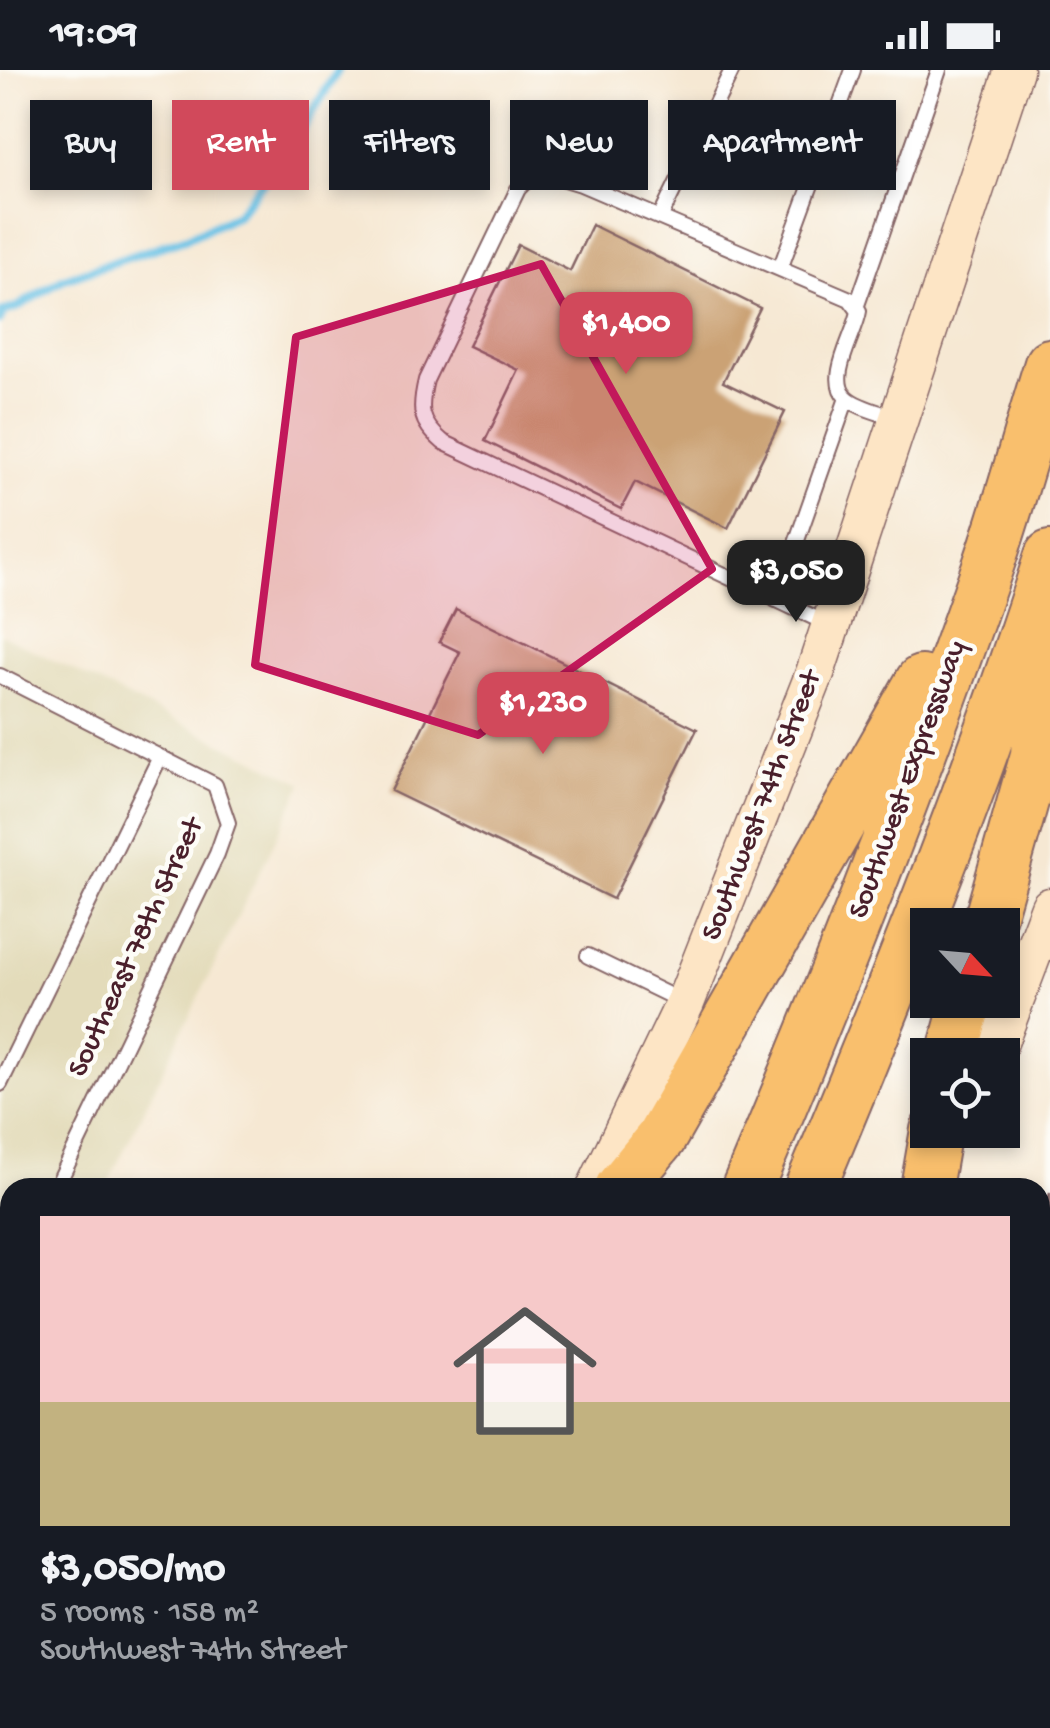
<!DOCTYPE html>
<meta charset="utf-8">
<style>
:root{--surface:#171b24;--page:#20242c;--text:#f1f3f6;--muted:#9ea1a6;--accent:#d1495b}
body{margin:0;font-family:"Gochi Hand",sans-serif;background:var(--page);color:var(--text);height:100vh;display:flex;flex-direction:column;font-size:38px;white-space:nowrap}
*{box-sizing:border-box;margin:0}
p{font-size:32px;color:var(--muted)}
.icon{flex:none;width:55px;height:55px;fill:none;stroke:currentColor;stroke-width:2;stroke-linecap:round;stroke-linejoin:round}
.map{position:relative;flex:1;overflow:hidden}
.drawer{position:absolute;left:0px;top:1108px;width:1050px;height:552px;display:flex;flex-direction:column;background:var(--surface);border-radius:30px 30px 0 0;box-shadow:0 5px 15px #0003}
.drawer>*{flex:none}
.top-card{position:absolute;left:30px;top:30px;width:990px;height:90px;display:flex;gap:20px}
.needle{width:65px;rotate:116deg}
.tools{position:absolute;left:910px;top:838px;display:grid;gap:20px}
.tools a{display:grid;place-items:center;width:110px;height:110px;border-radius:0px;background:var(--surface);box-shadow:0 5px 15px #0003;font-size:50px}
.price{position:absolute;translate:-50% -85px;padding:0 22px;border-radius:20px;background:var(--accent);color:#fff;font-size:32px;line-height:65px;filter:drop-shadow(0 2px 5px #0008)}
.price::after{content:'';position:absolute;left:50%;top:60px;width:30px;height:22px;margin-left:-15px;background:inherit;clip-path:polygon(0 0,100% 0,50% 100%)}
.price.active{background:#222;color:#fff}
ul{padding:0;list-style:none}
li{display:grid;align-content:center;gap:20px;height:530px;padding:0 40px}
li span{display:grid;place-items:center;height:310px;border-radius:0px;color:#555}
li>.icon{margin-inline-start:auto}
span .icon{width:180px;height:180px;fill:#fffc;stroke-width:1}
li b{font-size:42px}
.tag{padding:0 35px;border-radius:0px;background:var(--surface);box-shadow:0 5px 15px #0003;font-size:35px;line-height:90px}
.tag.active{background:var(--accent);color:#fff}
.status{display:flex;justify-content:space-between;align-items:center;height:70px;padding:0 50px;background:var(--surface);direction:ltr}
.status svg{height:28px;fill:currentColor}
.map>svg:first-child{display:block}
</style>
<div class="status"><b>19:09</b><svg viewBox="0 0 49 12"><path d="M0 12V9h3v3zM5 12V6h3v6zM10 12V3h3v9zM15 12V0h3v12zM26 1h20v11H26zM47 4h2v5h-2z"/></svg></div>
<div class="map">
<svg width="1050" height="1658" viewBox="0 0 1050 1658">
<rect width="100%" height="100%" fill="#fdfcf7"/>
<filter id="ink" filterUnits="userSpaceOnUse"><feTurbulence type="fractalNoise" baseFrequency=".01" numOctaves="2"/><feDisplacementMap in="SourceGraphic" scale="20" xChannelSelector="R" yChannelSelector="G"/><feConvolveMatrix kernelMatrix="1 2 1 2 8 2 1 2 1" color-interpolation-filters="sRGB"/></filter>
<filter id="wash" filterUnits="userSpaceOnUse"><feTurbulence type="fractalNoise" baseFrequency=".0048" numOctaves="4" result="noise"/><feDisplacementMap in="SourceGraphic" scale="40" xChannelSelector="R" yChannelSelector="G"/><feGaussianBlur stdDeviation="2.25" result="paint"/><feColorMatrix in="noise" values="0 0 0 0 0 0 0 0 0 0 0 0 0 0 0 0 0 1.4 0 .05"/><feComposite in="paint" operator="in"/></filter>
<g filter="url(#wash)">
<rect width="100%" height="100%" fill="#f6e8d3"/>
<path fill="#e3dbba" d="M0,564L303,713L106,1117L10,1118V1314L0,1334Z"/>
<g fill="none" stroke-linecap="round" stroke-linejoin="round">
<path stroke="#68c1e5" stroke-width="9" d="M0,250L3,242L18,237L63,209L189,167L237,145L295,71L338,0"/>
</g>
<g id="blocks">
<path fill="#cba275" d="M592,155L760,238L723,312L785,342L728,458L635,412L621,439L485,371L519,300L468,276L518,175L570,201Z
M456,539L697,659L613,829L391,721L460,582L439,572Z
M1050,1123V1162L1040,1159Z
M24,1650H138L134,1658H20Z"/>
</g>
</g>
<g filter="url(#ink)">
<use href="#blocks" fill-opacity="0" stroke="#866566" stroke-width="2.5"/>
<g fill="none" stroke-linecap="round" stroke-linejoin="round">
<g stroke="#866566" stroke-width="18">
<path id="service" d="M660,148L732,0
M780,199L853,0
M857,235L939,0
M776,530L847,328
M830,555L443,372C419,352 419,339 426,310L518,119L529,108L542,102L581,114L850,229L859,241C856,263 826,308 846,327C857,338 883,343 898,349
M0,606L215,715L228,753L217,784L56,1118
M588,886L685,933
M0,1014L160,687
M0,1181L10,1186
M1040,1213L1050,1218
M0,1233L10,1212
M1040,1356L1050,1357
M1040,1392L1050,1371
M1040,1602L1050,1582
M1040,1604L1050,1618
M818,1658L822,1650
M909,1658L913,1650
M1012,1658L1016,1650"/>
</g>
<g stroke="#866566" stroke-width="41">
<path id="secondary" d="M994,985L1050,837
M596,1118L685,933L815,603L1014,0
M316,1658L320,1650
M696,1658L700,1650"/>
</g>
<g stroke="#866566" stroke-width="54">
<path id="motorway" d="M988,855L1036,685L1043,567
M952,985L967,930
M620,1118L661,1068L921,611
M747,1118C834,913 915,706 988,496C1011,430 1029,361 1050,294
M810,1118C897,910 981,701 1050,486
M926,1118L936,1060
M494,1658L497,1650
M557,1658L561,1650"/>
</g>
<use href="#service" stroke="#fff" stroke-width="14"/>
<use href="#secondary" stroke="#fde5c5" stroke-width="38"/>
<use href="#motorway" stroke="#f9bf6d" stroke-width="50"/>
</g>
</g>
<path fill="#c2185b" fill-opacity="0.2" stroke="#c2185b" stroke-width="8" stroke-linejoin="round" d="M541,194L712,499L478,665L255,595L296,267Z"/>
<g text-anchor="middle" dominant-baseline="central" stroke-width="9" stroke-linejoin="round" paint-order="stroke">
<g font-size="30" fill="#4a1f2b" stroke="#fdfcf7">
<text transform="translate(909 710) rotate(-70)">Southwest Expressway</text>
<text transform="translate(763 736) rotate(-69)">Southwest 74th Street</text>
<text transform="translate(137 878) rotate(-65)">Southeast 78th Street</text>
</g>
</g>
</svg>
<div class="tools">
<a><svg class="needle" viewBox="-14 -14 28 28"><path d="M0-13l5 13h-10z" fill="#e53935"/><path d="M0 13l5-13h-10z" fill="#9ea1a6"/></svg></a>
<a><svg class="icon" aria-label="locate" viewBox="0 0 24 24"><circle cx="12" cy="12" r="6"/><path d="M12 2v4M12 18v4M2 12h4M18 12h4"/></svg></a>
</div>
<b class="price" style="left:626px;top:307px">$1,400</b>
<b class="price active" style="left:796px;top:555px">$3,050</b>
<b class="price" style="left:543px;top:687px">$1,230</b>
<div class="top-card">
<a class="tag">Buy</a>
<a class="tag active">Rent</a>
<a class="tag">Filters</a>
<a class="tag">New</a>
<a class="tag">Apartment</a>
</div>
<section class="drawer">
<ul>
<li><span style="background:linear-gradient(#f6c9c9 60%,#c2b280 0)"><svg class="icon" aria-label="home" viewBox="0 0 24 24"><path d="M3 11l9-7 9 7M6 9v11h12V9"/></svg></span><div><b>$3,050/mo</b><p>5 rooms · 158 m²</p><p>Southwest 74th Street</p></div></li>
</ul>
</section>
</div>
